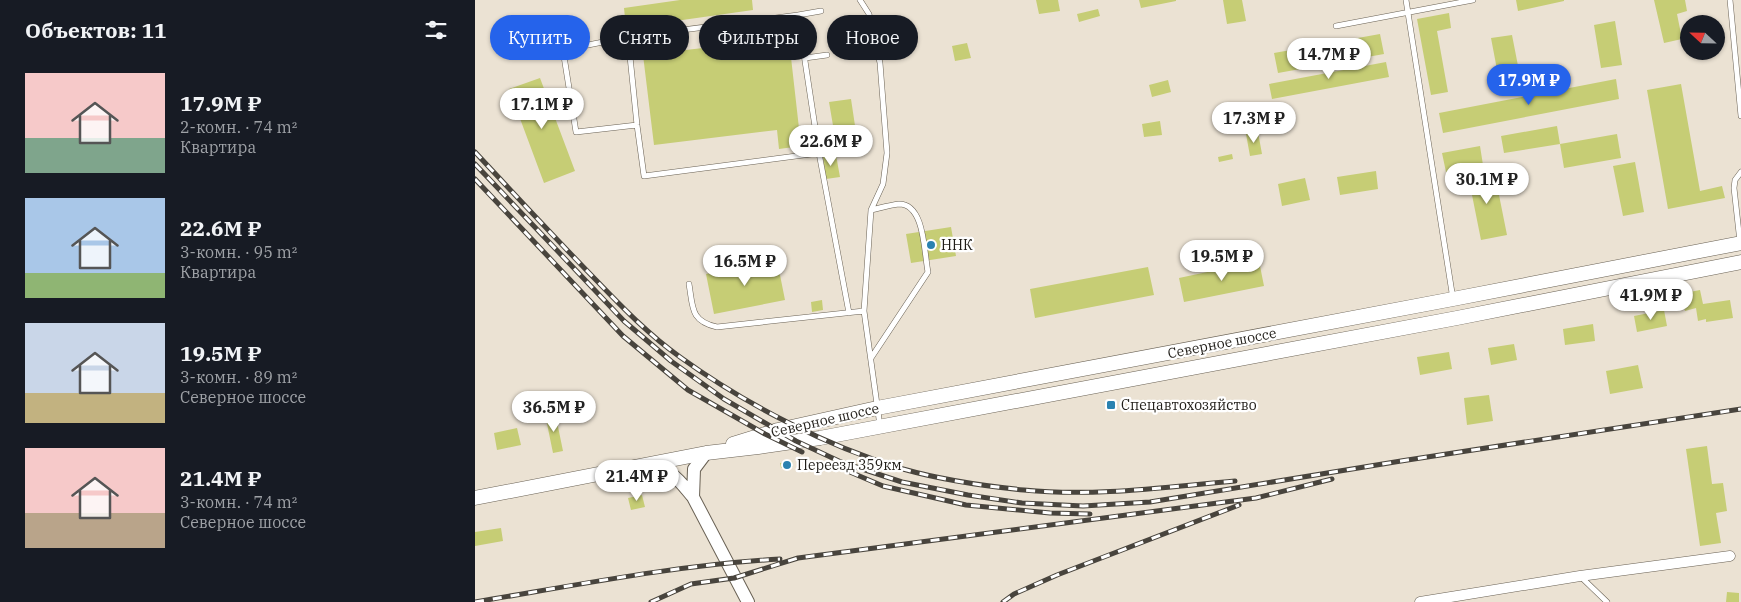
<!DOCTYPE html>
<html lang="ru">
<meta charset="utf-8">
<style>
:root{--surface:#171b24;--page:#20242c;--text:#f1f3f6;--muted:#9ea1a6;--accent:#2563eb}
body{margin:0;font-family:"IBM Plex Serif",serif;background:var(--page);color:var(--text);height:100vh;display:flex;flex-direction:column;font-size:19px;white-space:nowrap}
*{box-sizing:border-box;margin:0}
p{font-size:16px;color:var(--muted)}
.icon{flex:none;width:28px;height:28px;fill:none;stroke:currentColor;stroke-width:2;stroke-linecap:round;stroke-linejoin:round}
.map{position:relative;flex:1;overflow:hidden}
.side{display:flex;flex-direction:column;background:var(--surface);width:475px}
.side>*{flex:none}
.top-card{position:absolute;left:15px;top:15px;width:475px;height:45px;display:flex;gap:10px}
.needle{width:32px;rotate:292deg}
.buttons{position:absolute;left:1205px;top:15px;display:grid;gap:10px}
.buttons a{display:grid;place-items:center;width:45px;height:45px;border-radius:50%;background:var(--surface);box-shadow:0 1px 4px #0004;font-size:25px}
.price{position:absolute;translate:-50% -42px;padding:0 11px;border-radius:18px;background:#fff;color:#222;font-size:16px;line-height:32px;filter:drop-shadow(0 1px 2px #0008)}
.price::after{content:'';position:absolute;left:50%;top:30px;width:15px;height:11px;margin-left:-8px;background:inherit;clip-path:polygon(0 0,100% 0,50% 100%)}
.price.selected{background:var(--accent);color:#fff}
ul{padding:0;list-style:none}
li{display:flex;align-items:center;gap:15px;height:125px;padding:0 25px}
li span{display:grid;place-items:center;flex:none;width:140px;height:100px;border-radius:0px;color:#555}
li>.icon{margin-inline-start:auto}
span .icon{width:60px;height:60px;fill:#fffc;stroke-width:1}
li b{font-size:21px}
h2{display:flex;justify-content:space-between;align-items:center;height:60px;padding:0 25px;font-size:21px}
.chip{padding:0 18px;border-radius:22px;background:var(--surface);box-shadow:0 1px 4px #0004;font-size:18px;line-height:45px}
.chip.selected{background:var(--accent);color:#fff}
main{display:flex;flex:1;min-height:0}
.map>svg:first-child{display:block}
</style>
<main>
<section class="side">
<h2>Объектов: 11<svg class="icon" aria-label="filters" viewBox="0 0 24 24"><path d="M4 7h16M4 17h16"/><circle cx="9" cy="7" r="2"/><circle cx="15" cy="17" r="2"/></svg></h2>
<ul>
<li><span style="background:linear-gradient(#f6c9c9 65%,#7fa58c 0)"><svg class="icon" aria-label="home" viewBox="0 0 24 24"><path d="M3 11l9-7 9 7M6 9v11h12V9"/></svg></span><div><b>17.9M ₽</b><p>2-комн. · 74 m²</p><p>Квартира</p></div></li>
<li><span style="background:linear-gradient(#a9c7e8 75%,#8fb573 0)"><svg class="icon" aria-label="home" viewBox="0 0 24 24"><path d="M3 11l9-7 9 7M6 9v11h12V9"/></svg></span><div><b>22.6M ₽</b><p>3-комн. · 95 m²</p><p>Квартира</p></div></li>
<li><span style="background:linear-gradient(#c9d6e8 70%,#c2b280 0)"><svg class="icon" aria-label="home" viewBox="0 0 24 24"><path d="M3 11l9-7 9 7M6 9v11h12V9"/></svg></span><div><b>19.5M ₽</b><p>3-комн. · 89 m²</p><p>Северное шоссе</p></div></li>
<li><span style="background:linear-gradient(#f6c9c9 65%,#b9a48a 0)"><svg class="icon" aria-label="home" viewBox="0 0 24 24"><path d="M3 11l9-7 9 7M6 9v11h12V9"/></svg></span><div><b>21.4M ₽</b><p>3-комн. · 74 m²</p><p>Северное шоссе</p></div></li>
</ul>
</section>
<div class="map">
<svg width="1266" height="602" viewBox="0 0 1266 602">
<rect width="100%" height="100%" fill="#ebe2d3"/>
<path fill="#c6cd75" d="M205,0H277L278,10L151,28L149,8Z
M561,0H583L585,11L564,14Z
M664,0H701V1L666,8Z
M748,0H767L771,21L752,24Z
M1041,0H1089V1L1043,11Z
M1179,0H1210L1212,11L1202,14L1207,39L1189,43Z
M623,9L625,16L604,22L602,14Z
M974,13L976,28L962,31L973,92L956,95L942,19Z
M1140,21L1147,65L1126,68L1119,25Z
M312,22L326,146L304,149L302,130L179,145L168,55L288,41L287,25Z
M905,34L909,54L803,73L799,53Z
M1037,35L1045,76L1024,80L1016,38Z
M492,43L496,58L480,61L477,46Z
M911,62L914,77L797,99L794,84Z
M65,78L100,171L69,183L34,89Z
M1141,79L1144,99L968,133L964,113Z
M693,80L696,92L677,97L674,85Z
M1206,84L1225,191L1247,186L1250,198L1193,209L1172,90Z
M376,99L382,139L361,143L354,102Z
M685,121L687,135L669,137L667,124Z
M1082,126L1085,144L1029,153L1026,136Z
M783,132L787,154L775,156L771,134Z
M1142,134L1146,158L1089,168L1085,144Z
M1005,146L1008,165L971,172L967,153Z
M757,154L758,159L744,162L743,157Z
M361,155L365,177L351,179L348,157Z
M1160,162L1169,212L1148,216L1138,166Z
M1019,170L1032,235L1006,240L993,175Z
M901,171L903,189L865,195L862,177Z
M830,178L835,200L807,206L803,184Z
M476,227L481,256L436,263L431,234Z
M302,260L310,300L239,314L231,274Z
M784,261L789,286L709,302L704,278Z
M673,267L679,295L560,318L555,289Z
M1225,290L1228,304L1255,300L1258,318L1231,322V319L1223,321L1221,308L1210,311L1208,303L1201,304L1199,295Z
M347,300L348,310L337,312L336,302Z
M1189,310L1192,326L1162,332L1159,316Z
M1118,324L1120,341L1090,345L1088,329Z
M1039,344L1042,360L1016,365L1013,348Z
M974,352L977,369L945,375L942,357Z
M1163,365L1168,388L1135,394L1131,371Z
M1014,395L1018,421L992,425L989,398Z
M80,412L88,451L78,453L70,414Z
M42,428L46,445L22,450L19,433Z
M1232,446L1237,484L1248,483L1252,511L1241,513L1246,543L1225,546L1211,449Z
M317,461L318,467L306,468L305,463Z
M167,495L170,507L156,510L153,498Z
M26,528L28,541L0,546V532Z
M1252,592L1264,593V602H1251Z"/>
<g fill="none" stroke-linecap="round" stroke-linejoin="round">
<g stroke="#696154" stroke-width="6">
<path id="service" d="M385,0L394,14L405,63L412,153L408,184L396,210L389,311L405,426
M931,0L978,299
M1255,0L1266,116
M323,15L346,11
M861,26L998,0
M153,37L323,15L344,153
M330,58L352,55
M162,125L101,132L88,50L153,37L162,125L169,176L344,153L374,313
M1265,242L1259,188L1260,180L1266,172
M214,284C218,307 215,321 242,327L389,311
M396,358L453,272C449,253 450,204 424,204C415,205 405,208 396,210
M1105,576L1132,602"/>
</g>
<g stroke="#696154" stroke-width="11">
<path id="minor" d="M945,602L1105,576L1255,556"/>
</g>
<g stroke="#696154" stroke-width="14">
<path id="tertiary" d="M231,453L219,469L218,497L273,602
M172,467C197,469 202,478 218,497"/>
</g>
<g stroke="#696154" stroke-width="15">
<path id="secondary" d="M258,444L303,430L402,408L978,299L1266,243
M0,498L231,453L283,447L345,438L982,318L1266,262"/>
</g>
<use href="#service" stroke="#fff" stroke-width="5"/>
<use href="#minor" stroke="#fff" stroke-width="10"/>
<use href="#tertiary" stroke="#fff" stroke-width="12"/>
<use href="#secondary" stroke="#fff" stroke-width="14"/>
<g stroke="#48443d" stroke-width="5">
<path id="rail" d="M0,152C40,195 80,238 121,280C147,307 174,335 205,357C270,404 351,446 428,469C467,480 509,486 549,490C620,497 690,487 760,481
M0,164L149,321L196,361L249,399L321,441L366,462L427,482L493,495L547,503L608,506L675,502L926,461L1266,409
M0,179L148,336L213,390L290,434L327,452
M375,472L408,486L491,505L575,513L615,514
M0,602C102,585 202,565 305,559
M176,602L216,584L259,578L323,558L781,498L857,479
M528,602L539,594L582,575L764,505"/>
</g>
<use href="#rail" stroke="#fff" stroke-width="3" stroke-dasharray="9" stroke-linecap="butt"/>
</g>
<g fill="#2a82b0" stroke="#fff" stroke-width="2">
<circle cx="456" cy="245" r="5"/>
<rect x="631" y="400" width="10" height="10" rx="2.5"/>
<circle cx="312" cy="465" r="5"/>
</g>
<g text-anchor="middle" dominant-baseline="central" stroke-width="4.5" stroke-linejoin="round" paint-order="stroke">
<g font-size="14" fill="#201d18" stroke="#fff" text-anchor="start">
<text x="466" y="245">ННК</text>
<text x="646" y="405">Спецавтохозяйство</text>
<text x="322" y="465">Переезд 359км</text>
</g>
<g font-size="14" fill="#201d18" stroke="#fff">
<text transform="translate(747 343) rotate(-11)">Северное шоссе</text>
<text transform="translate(350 420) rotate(-13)">Северное шоссе</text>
</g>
</g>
</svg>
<div class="buttons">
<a><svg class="needle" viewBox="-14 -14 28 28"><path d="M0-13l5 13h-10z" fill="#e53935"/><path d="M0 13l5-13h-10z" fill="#9ea1a6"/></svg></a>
</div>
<b class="price" style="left:854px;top:80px">14.7M ₽</b>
<b class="price selected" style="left:1054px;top:106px">17.9M ₽</b>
<b class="price" style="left:67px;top:130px">17.1M ₽</b>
<b class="price" style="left:779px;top:144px">17.3M ₽</b>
<b class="price" style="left:356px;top:167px">22.6M ₽</b>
<b class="price" style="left:1012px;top:205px">30.1M ₽</b>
<b class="price" style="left:747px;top:282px">19.5M ₽</b>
<b class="price" style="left:270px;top:287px">16.5M ₽</b>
<b class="price" style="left:1176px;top:321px">41.9M ₽</b>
<b class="price" style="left:79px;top:433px">36.5M ₽</b>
<b class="price" style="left:162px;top:502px">21.4M ₽</b>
<div class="top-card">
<a class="chip selected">Купить</a>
<a class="chip">Снять</a>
<a class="chip">Фильтры</a>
<a class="chip">Новое</a>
</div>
</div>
</main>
